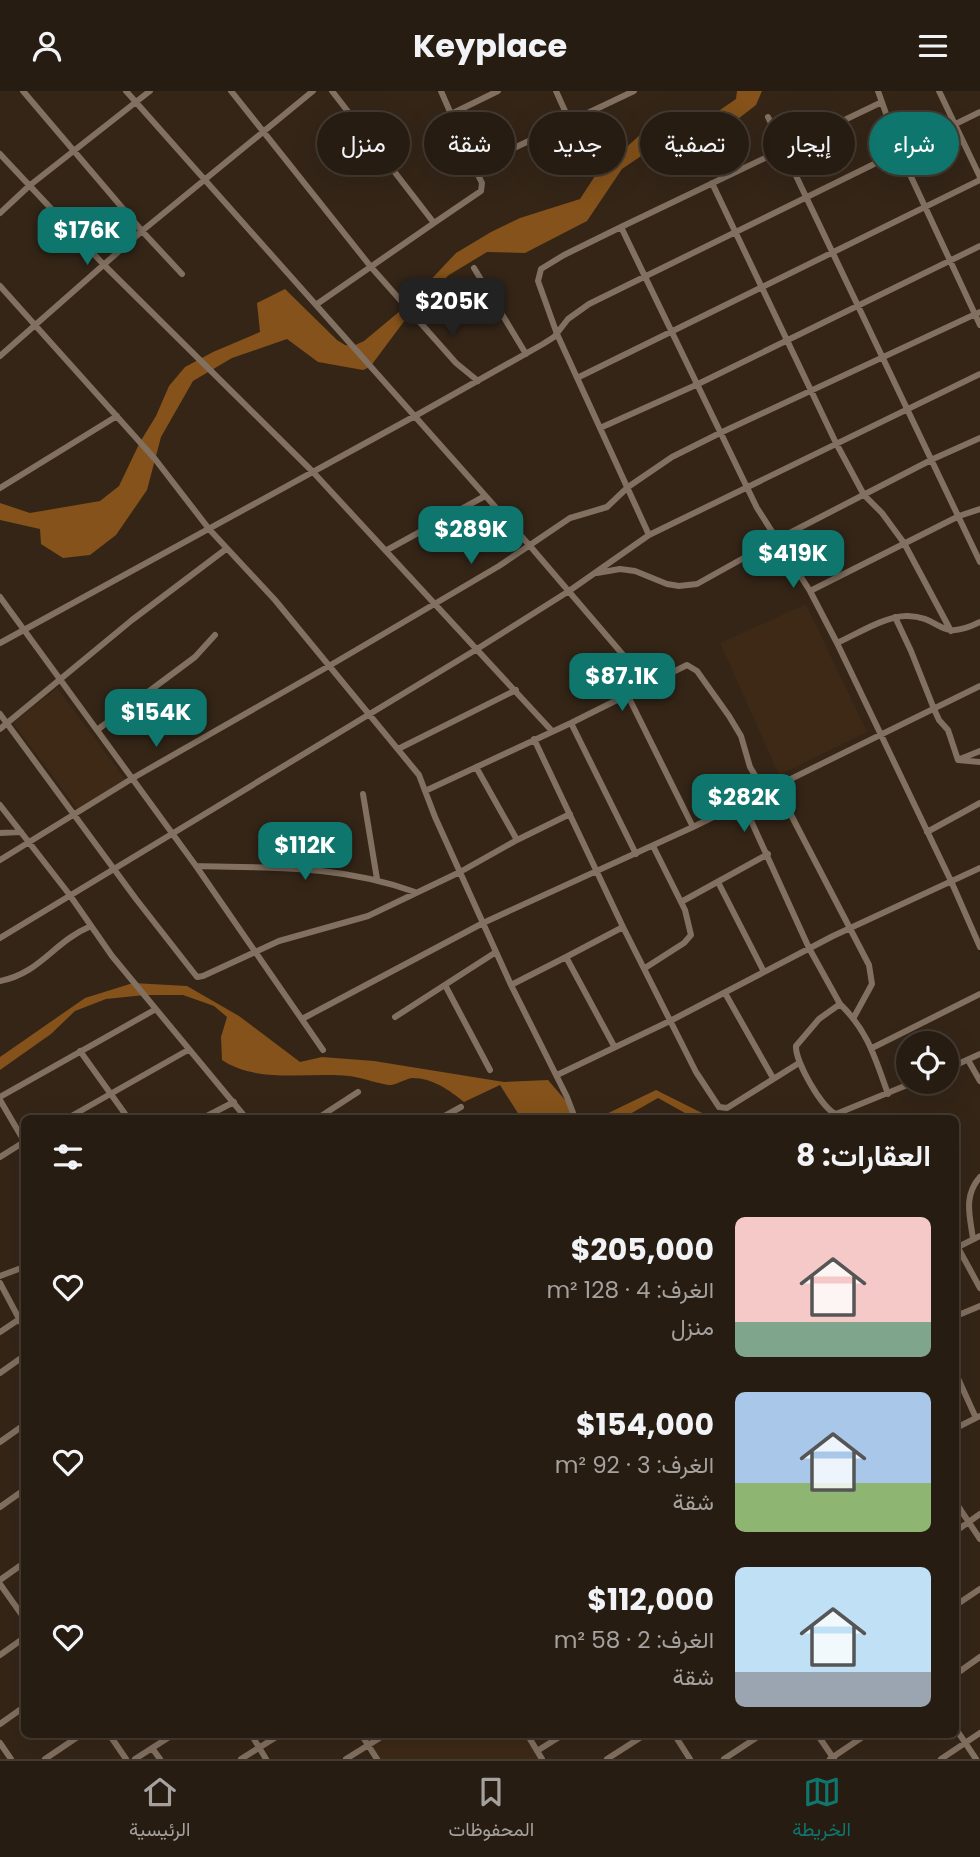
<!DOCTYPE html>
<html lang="ar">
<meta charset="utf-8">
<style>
:root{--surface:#271c11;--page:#33291f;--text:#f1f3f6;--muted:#a4a19f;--line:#433a31;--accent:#0f766e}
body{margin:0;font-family:Poppins,Vazirmatn,sans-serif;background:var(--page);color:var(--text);direction:rtl;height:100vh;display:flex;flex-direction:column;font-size:26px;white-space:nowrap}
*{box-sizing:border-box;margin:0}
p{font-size:23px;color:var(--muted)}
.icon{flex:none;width:38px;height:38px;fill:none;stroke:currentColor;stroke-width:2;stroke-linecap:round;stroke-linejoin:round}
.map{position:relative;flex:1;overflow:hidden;direction:ltr}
.drawer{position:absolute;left:21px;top:1024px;width:938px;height:623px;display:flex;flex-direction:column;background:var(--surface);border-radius:10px;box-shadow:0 7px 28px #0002,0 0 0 2px var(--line);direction:rtl}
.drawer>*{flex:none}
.top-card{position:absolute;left:21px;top:21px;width:938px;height:63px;direction:rtl;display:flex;gap:14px}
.tools{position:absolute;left:896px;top:940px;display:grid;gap:14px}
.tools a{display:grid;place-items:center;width:63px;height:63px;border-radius:50%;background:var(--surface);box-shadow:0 7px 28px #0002,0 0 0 2px var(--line);font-size:35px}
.price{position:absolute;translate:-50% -60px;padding:0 16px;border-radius:14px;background:var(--accent);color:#fff;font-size:23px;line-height:46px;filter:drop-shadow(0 2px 4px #0008)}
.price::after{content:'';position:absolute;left:50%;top:42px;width:21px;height:16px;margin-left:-10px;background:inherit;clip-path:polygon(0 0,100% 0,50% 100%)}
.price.on{background:#222;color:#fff}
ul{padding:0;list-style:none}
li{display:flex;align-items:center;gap:21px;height:175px;padding:0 28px}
li span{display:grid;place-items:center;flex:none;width:196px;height:140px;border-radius:10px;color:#555}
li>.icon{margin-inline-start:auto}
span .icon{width:84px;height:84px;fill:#fffc;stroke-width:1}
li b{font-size:30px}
h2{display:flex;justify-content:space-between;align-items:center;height:84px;padding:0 28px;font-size:30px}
.pill{padding:0 24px;border-radius:32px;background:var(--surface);box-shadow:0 7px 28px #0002,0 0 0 2px var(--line);font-size:24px;line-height:63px}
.pill.on{background:var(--accent);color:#fff}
header{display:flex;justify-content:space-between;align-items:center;height:91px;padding:0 28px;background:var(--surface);font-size:32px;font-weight:700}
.dock{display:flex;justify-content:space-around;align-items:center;height:98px;border-top:2px solid var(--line);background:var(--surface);font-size:19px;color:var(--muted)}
.dock a{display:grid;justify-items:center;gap:4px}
.dock .on{color:var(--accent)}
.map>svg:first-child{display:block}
</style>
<header><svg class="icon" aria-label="menu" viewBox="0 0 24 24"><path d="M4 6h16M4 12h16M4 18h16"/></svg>Keyplace<svg class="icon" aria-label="person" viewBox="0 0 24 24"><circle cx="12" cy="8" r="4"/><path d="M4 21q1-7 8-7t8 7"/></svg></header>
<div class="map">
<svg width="980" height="1668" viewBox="0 0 980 1668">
<rect width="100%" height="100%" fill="#342517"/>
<path fill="#3d2916" d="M806,513L867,641L779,684L720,552Z
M57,597L125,688L78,719L13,632Z
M389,1643H525L540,1668H379L370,1655Z"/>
<path fill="#84521a" d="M737,0H762L756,14L725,38L689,56L647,61L622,78L587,130L525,162L487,161L449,184L417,213L370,276L363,279L318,271L287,248L232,267L193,290L161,346L147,399L116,444L90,464L63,467L41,453L40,438L0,429V412L30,422L100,410L119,395L140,351L156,325L169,295L185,276L213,261L260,241L257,212L285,198L337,249L345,254L353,255L364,250L406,215L456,162L491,141L520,127L580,108L595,85L642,42L656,48L690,27L717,21L736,8Z
M133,892L187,895L239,925L300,971L322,966L374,970L504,991L548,989L566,1010L573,1027H521L500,994L464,1011C449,999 433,987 412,987C405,988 398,993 391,994C382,994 360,986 349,985C308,981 258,993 222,969L221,946L227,926L214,915L183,904H145L106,908L75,920L51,943L0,979V966L85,907Z
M656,999L712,1027H694L658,1007L623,1027H598Z"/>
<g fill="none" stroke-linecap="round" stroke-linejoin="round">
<path stroke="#827060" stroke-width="6" d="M23,0L142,140L182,183
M126,0L530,455L648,593
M231,0L371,176L456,272L478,290
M332,0L434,132L481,100L482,92L474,76
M441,0L474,76L634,0
M556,0L570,31
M878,0L900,62L980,234
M939,0L980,86
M451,23L498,0
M768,26L980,471
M0,63L105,175L313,381L552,640
M712,92L836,352L864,404L882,422L904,452L951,540
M0,122L29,95L150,0
M621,136L757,417L810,500L837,552L951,790L980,856
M474,177L526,263
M0,195L155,368L209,438L275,509L419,684L435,726L511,894L567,1006L575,1027
M317,213L434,132
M0,265L142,140L313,0
M577,287L980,89
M600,337L696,294L980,155
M0,397L117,325
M649,444L557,243L538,190L541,178L564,164L621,136L882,11
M387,459L485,405
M597,482L620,478L635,480L667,493L679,495L697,493L776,449L933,368L980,347
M810,500L959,425L980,418
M0,506L196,775L323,959
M895,526L911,560L934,618L939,629L948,639L958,669L980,671
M0,552L415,325L543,253L554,246L568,228L589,213L980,21
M837,552C857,543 887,524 908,525C943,526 938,552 980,531
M628,605L693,736
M0,623L136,808L197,886L203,885L279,850L368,825L460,781L517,749L570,723
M571,632L636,763
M0,638L132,529L226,458
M97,639L195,566L215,544
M534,648L623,836L696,981L719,1016L727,1017L799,972
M398,658L516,599
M960,668L980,660
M476,676L517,749
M776,695L869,874L872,893L854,926
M425,700L571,632L687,574L697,580L729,625L741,645L750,676L765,701
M363,703L377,788
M743,712L809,857L840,913L819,928L796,955C795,970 822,1018 836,1023L917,990
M0,714L69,803L112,865L246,1027
M927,741L980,712
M0,742L21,741
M0,769L133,687L329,575L499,475L570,427L607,416L628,396L672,366L720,342L980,221
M196,775C274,777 340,774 415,801
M718,791L764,881
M681,811L768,763
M0,847L477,558L569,500L649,444L980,283
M645,877L684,852L691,844L685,819L653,755
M0,890C41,882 53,851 91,835
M445,894L490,979
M511,894L566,866
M725,902L773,987
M840,913C868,940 875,967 888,1003
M395,926L496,861
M302,928L483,832L693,736L980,595
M614,955L566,866L623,836
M872,957L980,903
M80,960L128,1027
M968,969L980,990
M947,978L980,963
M557,984L672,929L833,845L980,777
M0,1006L156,918
M0,1009L24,1050
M68,1027L188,959
M203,1027L234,1011
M318,1027L358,1001
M441,1027L461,1016
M0,1066L24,1051
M973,1148C970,1125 963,1105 980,1086
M956,1153L980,1197
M956,1157L980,1145
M0,1185L24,1176
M0,1192L24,1237
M956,1225L980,1215
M0,1241L24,1225
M0,1282L24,1265
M956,1283L976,1327
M956,1337L980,1325
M0,1351L24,1334
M956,1412L980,1448
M0,1416L24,1399
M956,1440L980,1423
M0,1489L24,1472
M0,1493L24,1527
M956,1514L980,1498
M0,1564L24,1547
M956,1583L980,1566
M0,1633L24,1616
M956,1638L976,1668
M109,1643L126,1668
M251,1643L266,1668
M361,1643L377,1668
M527,1643L542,1668
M674,1643L690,1668
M817,1643L834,1668
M0,1652L11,1668
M152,1657L160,1668
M537,1660L564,1643
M45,1668L82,1643
M135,1668L174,1643
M241,1668L281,1643
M346,1668L386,1643
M607,1668L646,1643
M724,1668L762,1643
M830,1668L867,1643
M941,1668L980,1642"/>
</g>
</svg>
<div class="tools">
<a><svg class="icon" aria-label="locate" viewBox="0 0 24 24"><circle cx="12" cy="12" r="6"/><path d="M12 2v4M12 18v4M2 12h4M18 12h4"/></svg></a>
</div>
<b class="price" style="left:87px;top:176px">$176K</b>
<b class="price on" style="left:452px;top:247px">$205K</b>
<b class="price" style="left:471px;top:475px">$289K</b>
<b class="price" style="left:793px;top:499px">$419K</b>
<b class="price" style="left:622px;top:622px">$87.1K</b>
<b class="price" style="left:156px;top:658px">$154K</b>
<b class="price" style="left:744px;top:743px">$282K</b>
<b class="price" style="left:305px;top:791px">$112K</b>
<div class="top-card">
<a class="pill on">شراء</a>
<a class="pill">إيجار</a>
<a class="pill">تصفية</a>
<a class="pill">جديد</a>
<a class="pill">شقة</a>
<a class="pill">منزل</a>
</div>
<section class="drawer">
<h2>العقارات: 8<svg class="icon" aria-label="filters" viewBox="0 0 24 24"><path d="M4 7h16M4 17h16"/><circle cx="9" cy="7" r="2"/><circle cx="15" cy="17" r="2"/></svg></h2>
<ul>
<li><span style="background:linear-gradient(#f6c9c9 75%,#7fa58c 0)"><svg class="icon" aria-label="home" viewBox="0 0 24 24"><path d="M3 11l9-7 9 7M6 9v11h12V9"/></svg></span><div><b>$205,000</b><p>الغرف: 4 · 128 m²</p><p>منزل</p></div><svg class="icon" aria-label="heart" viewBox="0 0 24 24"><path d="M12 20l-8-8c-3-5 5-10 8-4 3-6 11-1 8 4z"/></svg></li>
<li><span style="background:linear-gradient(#a9c7e8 65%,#8fb573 0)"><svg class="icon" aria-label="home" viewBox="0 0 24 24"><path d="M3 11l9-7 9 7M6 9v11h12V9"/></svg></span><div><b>$154,000</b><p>الغرف: 3 · 92 m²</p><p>شقة</p></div><svg class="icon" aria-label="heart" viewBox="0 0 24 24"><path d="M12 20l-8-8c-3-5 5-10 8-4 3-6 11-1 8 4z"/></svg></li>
<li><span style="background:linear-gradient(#bfe0f5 75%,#9aa5b1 0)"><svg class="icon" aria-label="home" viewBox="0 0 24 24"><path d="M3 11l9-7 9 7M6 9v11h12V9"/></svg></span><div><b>$112,000</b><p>الغرف: 2 · 58 m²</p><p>شقة</p></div><svg class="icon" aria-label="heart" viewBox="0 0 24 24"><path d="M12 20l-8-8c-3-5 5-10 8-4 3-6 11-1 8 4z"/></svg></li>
</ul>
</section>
</div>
<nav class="dock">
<a class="on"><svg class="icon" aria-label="map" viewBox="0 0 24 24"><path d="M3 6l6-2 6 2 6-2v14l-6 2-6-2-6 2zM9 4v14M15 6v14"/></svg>الخريطة</a>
<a><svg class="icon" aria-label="saved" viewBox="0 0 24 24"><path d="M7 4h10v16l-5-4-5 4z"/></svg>المحفوظات</a>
<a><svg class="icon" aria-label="home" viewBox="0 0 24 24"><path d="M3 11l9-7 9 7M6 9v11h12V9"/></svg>الرئيسية</a>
</nav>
